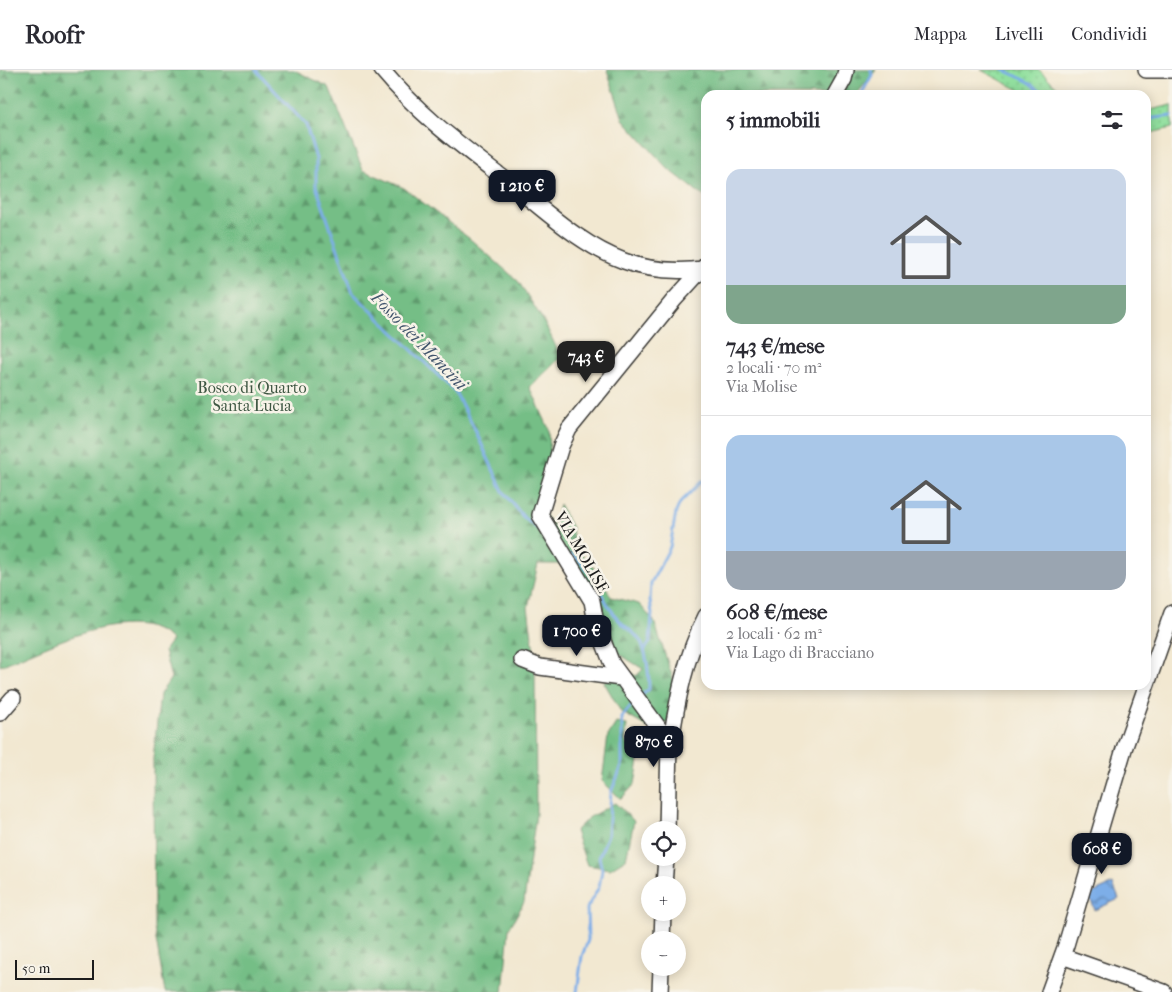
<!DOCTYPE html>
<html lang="it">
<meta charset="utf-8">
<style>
:root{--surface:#fff;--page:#f2f2f3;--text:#2b2b33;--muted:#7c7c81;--line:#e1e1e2;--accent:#111827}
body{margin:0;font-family:"IM FELL French Canon",serif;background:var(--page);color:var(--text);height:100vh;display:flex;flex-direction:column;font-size:19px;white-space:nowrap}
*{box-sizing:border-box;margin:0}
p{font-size:16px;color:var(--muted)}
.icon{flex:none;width:28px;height:28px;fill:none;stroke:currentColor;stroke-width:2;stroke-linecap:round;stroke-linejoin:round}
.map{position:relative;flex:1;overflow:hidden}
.side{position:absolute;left:701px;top:20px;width:450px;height:600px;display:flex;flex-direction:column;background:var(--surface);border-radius:15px;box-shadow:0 2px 12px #0003}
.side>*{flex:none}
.fabs{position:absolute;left:641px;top:751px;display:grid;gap:10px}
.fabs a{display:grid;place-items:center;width:45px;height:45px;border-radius:50%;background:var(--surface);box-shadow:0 2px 12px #0003;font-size:25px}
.scale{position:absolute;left:15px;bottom:12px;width:79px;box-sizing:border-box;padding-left:5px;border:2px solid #1c1c1c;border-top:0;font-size:14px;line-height:18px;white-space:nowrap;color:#1c1c1c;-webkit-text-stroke:4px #f7f3e8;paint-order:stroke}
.price{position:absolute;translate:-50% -42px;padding:0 11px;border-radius:10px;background:var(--accent);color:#fff;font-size:16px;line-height:32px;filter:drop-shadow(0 1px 2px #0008)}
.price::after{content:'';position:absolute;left:50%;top:30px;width:15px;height:11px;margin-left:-8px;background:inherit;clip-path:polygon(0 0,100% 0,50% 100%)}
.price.selected{background:#222;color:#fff}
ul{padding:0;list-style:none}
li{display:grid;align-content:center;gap:10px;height:265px;padding:0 25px}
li+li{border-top:1px solid var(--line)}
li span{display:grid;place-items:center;height:155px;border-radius:15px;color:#555}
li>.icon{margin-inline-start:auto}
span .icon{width:90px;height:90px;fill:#fffc;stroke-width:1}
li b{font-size:21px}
h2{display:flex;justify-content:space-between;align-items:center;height:60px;padding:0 25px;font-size:21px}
header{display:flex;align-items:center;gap:30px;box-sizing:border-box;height:70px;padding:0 25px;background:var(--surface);border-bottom:1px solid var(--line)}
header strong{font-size:24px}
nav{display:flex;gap:28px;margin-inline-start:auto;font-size:18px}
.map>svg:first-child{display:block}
</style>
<header>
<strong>Roofr</strong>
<nav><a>Mappa</a><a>Livelli</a><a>Condividi</a></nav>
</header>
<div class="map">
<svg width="1172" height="922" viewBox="0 0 1172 922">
<defs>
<pattern id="grass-dots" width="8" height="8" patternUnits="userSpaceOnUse" patternTransform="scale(1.25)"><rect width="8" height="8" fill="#92e09f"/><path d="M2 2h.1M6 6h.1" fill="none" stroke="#7dc088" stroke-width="1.8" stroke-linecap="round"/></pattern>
<pattern id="forest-firs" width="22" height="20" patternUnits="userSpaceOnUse" patternTransform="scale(1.25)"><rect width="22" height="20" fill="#75be86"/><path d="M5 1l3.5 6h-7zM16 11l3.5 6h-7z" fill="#5f9a6d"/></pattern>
<pattern id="water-waves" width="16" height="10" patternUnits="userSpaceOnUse" patternTransform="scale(1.25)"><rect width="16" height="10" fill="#7daee8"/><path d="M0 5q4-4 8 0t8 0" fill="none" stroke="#668dbb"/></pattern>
</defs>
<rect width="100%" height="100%" fill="#f7f3e8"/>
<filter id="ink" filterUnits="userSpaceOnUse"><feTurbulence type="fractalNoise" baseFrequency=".02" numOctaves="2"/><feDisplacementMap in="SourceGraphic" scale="10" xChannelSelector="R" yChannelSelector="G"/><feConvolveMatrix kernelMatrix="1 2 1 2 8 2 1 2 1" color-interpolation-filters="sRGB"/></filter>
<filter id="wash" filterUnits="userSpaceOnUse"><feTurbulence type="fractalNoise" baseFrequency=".0096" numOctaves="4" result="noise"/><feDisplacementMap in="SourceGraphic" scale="20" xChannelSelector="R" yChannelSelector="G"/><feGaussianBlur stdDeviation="1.12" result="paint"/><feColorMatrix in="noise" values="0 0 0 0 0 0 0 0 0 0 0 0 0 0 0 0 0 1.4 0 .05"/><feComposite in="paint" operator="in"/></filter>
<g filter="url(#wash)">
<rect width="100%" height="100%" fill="#f2e8d1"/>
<path fill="url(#grass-dots)" stroke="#577e5e" d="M981,0H1039L1066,25H1029Z
M1172,35V58L1146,64V41Z"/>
<path fill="url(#forest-firs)" stroke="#486d51" d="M0,0H294L329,17L363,100L404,118L470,169L518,211L543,250L561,287L530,317L549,359L551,404L537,435L555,457L559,434L572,458L574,476L600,505L611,527L639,534L654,551L673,609L668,653L647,657L621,642L604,612L617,596L636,606L643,599L611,579L595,545L597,519L560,494H538L528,537L535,589L536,744L524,832L509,859L503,922H165L154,858L153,689L160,624L171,608L164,581L172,570C131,531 43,579 0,596Z
M607,0H876L856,25H706V128L667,98L623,49Z
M616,653L627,655L625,671L639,690L635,714L621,729L602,711L608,666Z
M615,733L634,751L626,789L610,799L587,795L575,761L588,748Z"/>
<path fill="url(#water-waves)" stroke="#4c6582" d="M1113,814L1119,829L1095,840L1088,825Z"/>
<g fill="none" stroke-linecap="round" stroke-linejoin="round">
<path stroke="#7daee8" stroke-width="3" d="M256,0L306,55L316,89V116L353,223L455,322L475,360L503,421L524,448L544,463
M1004,0L1029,12L1047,25
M861,25L872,5L871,0
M1146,49L1172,46
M571,484C595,502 599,527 618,549C624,557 638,564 642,574C648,589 649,603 649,619L641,626
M644,581L650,572L652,544L650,530L651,513L670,477L676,442L680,433L702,411L706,410
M577,922L582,886L588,870L587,838L599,817L602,800L599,787L608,765L611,722L622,696V647L634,632"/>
</g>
</g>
<g filter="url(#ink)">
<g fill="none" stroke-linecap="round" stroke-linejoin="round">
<g stroke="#3c3b37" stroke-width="18">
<path id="minor" d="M382,0C424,50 465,78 515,117C549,144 583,176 624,191C650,201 676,202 703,199
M1146,0H1172
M835,25L844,9L846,0
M522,590L540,597L621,608
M0,643L13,628
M670,677C677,631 685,587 706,546
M667,760L669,672L612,594L596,553L592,531L540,445L561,376L569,359L674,230L706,195
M664,815L666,788
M662,870L663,842
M1062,886L1164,922
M660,922L661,898
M1049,922L1066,875L1124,679L1172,543"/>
</g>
<use href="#minor" stroke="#fff" stroke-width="15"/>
</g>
</g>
<g text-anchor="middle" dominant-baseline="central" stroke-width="5" stroke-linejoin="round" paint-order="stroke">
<g font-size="16" fill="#3f5743" stroke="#f7f3e8">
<text x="252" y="317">Bosco di Quarto<tspan x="252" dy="18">Santa Lucia</tspan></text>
</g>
<g font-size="16" fill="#1c1c1c" stroke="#f7f3e8">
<text transform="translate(582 482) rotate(60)">VIA MOLISE</text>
</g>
<g font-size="18" font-style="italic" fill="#43566e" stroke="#f7f3e8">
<text transform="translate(419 271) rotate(46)">Fosso dei Mancini</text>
</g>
</g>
</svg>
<div class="fabs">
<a><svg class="icon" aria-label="locate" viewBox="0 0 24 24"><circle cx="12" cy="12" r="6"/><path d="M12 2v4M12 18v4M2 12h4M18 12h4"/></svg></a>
<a>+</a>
<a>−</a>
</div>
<div class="scale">50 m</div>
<b class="price" style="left:522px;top:142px">1 210 €</b>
<b class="price selected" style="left:586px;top:313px">743 €</b>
<b class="price" style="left:577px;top:587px">1 700 €</b>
<b class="price" style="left:654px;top:698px">870 €</b>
<b class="price" style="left:1102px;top:805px">608 €</b>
<section class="side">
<h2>5 immobili<svg class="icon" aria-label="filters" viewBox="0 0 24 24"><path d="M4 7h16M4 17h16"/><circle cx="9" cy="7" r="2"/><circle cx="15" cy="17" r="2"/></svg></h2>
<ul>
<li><span style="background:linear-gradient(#c9d6e8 75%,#7fa58c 0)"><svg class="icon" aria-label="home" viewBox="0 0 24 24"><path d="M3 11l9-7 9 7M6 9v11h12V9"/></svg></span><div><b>743 €/mese</b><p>2 locali · 70 m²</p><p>Via Molise</p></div></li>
<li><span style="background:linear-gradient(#a9c7e8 75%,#9aa5b1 0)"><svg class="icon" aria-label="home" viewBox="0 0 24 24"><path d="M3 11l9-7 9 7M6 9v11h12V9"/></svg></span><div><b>608 €/mese</b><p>2 locali · 62 m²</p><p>Via Lago di Bracciano</p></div></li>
</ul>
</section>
</div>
